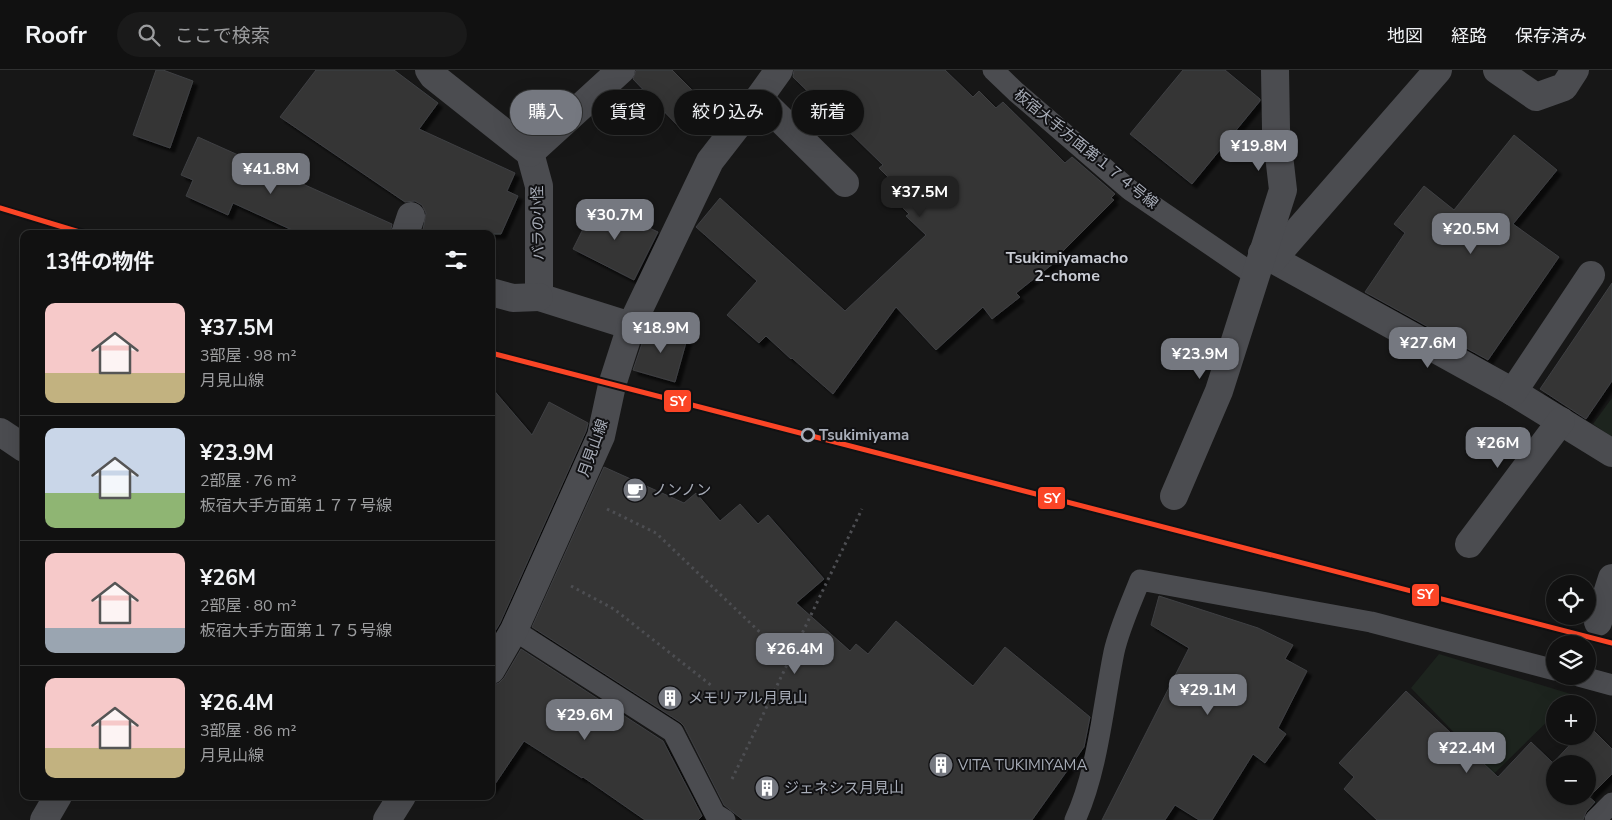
<!DOCTYPE html>
<html lang="ja">
<head>
<meta charset="utf-8">
<style>
	:root { --surface:#111; --page:#1a1a1a; --text:#f1f3f6; --muted:#9c9d9f; --line:#303131; --accent:#757880 }
	body { margin:0; font-family:"Nunito Sans","Noto Sans JP",sans-serif; background:var(--page); color:var(--text); height:100vh; display:flex; flex-direction:column; font-size:19px; white-space:nowrap }
	* { box-sizing:border-box; margin:0 }
	p { font-size:16px; color:var(--muted) }
	.icon { flex:none; width:28px; height:28px; fill:none; stroke:currentColor; stroke-width:2; stroke-linecap:round; stroke-linejoin:round }
	.map { position:relative; flex:1; overflow:hidden }
	.panel { position:absolute; left:20px; top:160px; width:475px; height:570px; display:flex; flex-direction:column; background:var(--surface); border-radius:10px; box-shadow:0 5px 20px #0002,0 0 0 1px var(--line) }
	.panel>* { flex:none }
	.top-card { position:absolute; left:510px; top:20px; width:475px; height:45px; display:flex; gap:10px }
	.fabs { position:absolute; left:1546px; top:505px; display:grid; gap:10px }
	.fabs a { display:grid; place-items:center; width:50px; height:50px; border-radius:50%; background:var(--surface); box-shadow:0 5px 20px #0002,0 0 0 1px var(--line); font-size:25px }
	.price { position:absolute; translate:-50% -42px; padding:0 11px; border-radius:10px; background:var(--accent); color:#fff; font-size:16px; line-height:32px; filter:drop-shadow(0 1px 2px #0008) }
	.price::after { content:''; position:absolute; left:50%; top:30px; width:15px; height:11px; margin-left:-8px; background:inherit; clip-path:polygon(0 0,100% 0,50% 100%) }
	.price.on { background:#222; color:#fff }
	ul { padding:0; list-style:none }
	li { display:flex; align-items:center; gap:15px; height:125px; padding:0 25px }
	li+li { border-top:1px solid var(--line) }
	li span { display:grid; place-items:center; flex:none; width:140px; height:100px; border-radius:10px; color:#555 }
	li>.icon { margin-inline-start:auto }
	span .icon { width:60px; height:60px; fill:#fffc; stroke-width:1 }
	li b { font-size:21px }
	h2 { display:flex; justify-content:space-between; align-items:center; height:60px; padding:0 25px; font-size:21px }
	.chip { padding:0 18px; border-radius:22px; background:var(--surface); box-shadow:0 5px 20px #0002,0 0 0 1px var(--line); font-size:18px; line-height:45px }
	.chip.on { background:var(--accent); color:#fff }
	header { display:flex; align-items:center; gap:30px; box-sizing:border-box; height:70px; padding:0 25px; background:var(--surface); border-bottom:1px solid var(--line) }
	header strong { font-size:24px }
	nav { display:flex; gap:28px; margin-inline-start:auto; font-size:18px }
	.search { width:350px; height:45px; background:var(--page); display:flex; align-items:center; gap:12px; box-sizing:border-box; padding:0 18px; border-radius:28px; color:var(--muted); font-size:19px }
	.map>svg:first-child { display:block }
	.green { fill:#1d241e }
	.building { fill:#353536; stroke:#3f4043; fill-rule:evenodd; filter:url(#shadow) }
	.lines { fill:none; stroke-linecap:round; stroke-linejoin:round }
	.path { stroke:#4d4e52; stroke-width:3; stroke-dasharray:2.5 4; stroke-linecap:butt }
	.service { stroke:#4b4c50; stroke-width:21 }
	.minor { stroke:#4b4c50; stroke-width:28 }
	.rail-1-casing { stroke:#111113; stroke-width:9 }
	.rail-1 { stroke:#fb4526; stroke-width:5 }
	.stop-dot { fill:#111113; stroke:#a8adb8; stroke-width:2.5 }
	.labels { text-anchor:middle; dominant-baseline:central; stroke-width:4; stroke-linejoin:round; paint-order:stroke }
	.street-label { font-size:15px; fill:#a8adb8; stroke:#111113 }
	.stop-label { font-size:15px; font-weight:bold; fill:#a8adb8; stroke:#111113; text-anchor:start }
	.poi-label { font-size:15px; fill:#a8adb8; stroke:#111113; text-anchor:start }
	.neighbourhood-label { font-size:16px; font-weight:bold; fill:#c9ccd4; stroke:#111113 }
	.line-badge { stroke:#111113; stroke-width:2 }
	.badge-label { font-size:14px; text-anchor:middle; font-weight:bold; fill:#fff }
</style>
</head>
<body>
<header>
<strong>Roofr</strong>
<div class="search"><svg class="icon" aria-label="search" viewBox="0 0 24 24"><circle cx="10" cy="10" r="6"/><path d="M15 15l6 6"/></svg>ここで検索</div>
<nav><a>地図</a><a>経路</a><a>保存済み</a></nav>
</header>
<div class="map">
<svg width="1612" height="750" viewBox="0 0 1612 750">
	<defs>
		<filter id="shadow"><feDropShadow dx="4.5" dy="4.5" stdDeviation="1" flood-color="#0009"/></filter>
	</defs>
	<rect width="100%" height="100%" fill="#171717"/>
	<g class="green">
		<polygon points="1612,328 1612,367 1593,354"/>
		<polygon points="1439,584 1574,625 1566,634 1555,634 1555,644 1457,740 1435,719 1470,679 1411,618"/>
	</g>
	<g class="building">
		<polygon points="156,0 163,0 193,11 170,78 133,65"/>
		<polygon points="316,0 394,0 438,33 419,59 515,103 507,121 518,126 501,164 431,164 423,160 426,143 422,135 415,131 405,132 280,47"/>
		<polygon points="636,0 672,0 705,33 679,57 633,9"/>
		<polygon points="794,0 945,0 973,27 979,21 996,38 1003,32 1065,93 1072,87 1107,117 1115,124 1111,128 1114,130 1057,187 1059,189 1016,223 1020,227 992,249 983,237 936,280 896,237 833,324 792,288 791,289 766,266 759,273 727,245 757,211 696,157 720,128 845,241 926,165 906,146 909,144 891,126 899,118 879,98 883,95 793,7"/>
		<polygon points="1183,0 1225,0 1260,29 1260,31 1192,114 1130,64"/>
		<polygon points="1514,65 1557,100 1513,154 1559,187 1488,290 1365,222 1405,163 1394,154 1424,116 1454,140"/>
		<polygon points="198,67 392,154 390,164 301,164 233,133 228,145 186,126 193,110 181,105"/>
		<polygon points="596,133 658,162 634,210 573,179"/>
		<polygon points="1612,213 1612,311 1586,349 1540,319"/>
		<polygon points="648,256 687,269 675,312 633,300"/>
		<polygon points="491,317 532,365 549,332 588,353 586,361 500,553 491,568"/>
		<polygon points="604,397 684,433 696,423 720,451 740,434 758,454 768,445 824,509 796,533 850,581 856,574 868,584 896,551 973,616 1005,577 1090,647 1084,677 1032,750 743,750 724,735 684,656 680,652 532,557"/>
		<polygon points="1159,526 1258,558 1293,575 1285,589 1307,601 1278,658 1286,664 1265,693 1253,684 1212,750 1199,750 1175,735 1165,750 1102,750 1189,578 1151,555"/>
		<polygon points="521,579 663,671 702,746 698,750 645,750 583,707 582,708 524,671 491,720 491,616 499,613 504,608"/>
		<path d="M1406,621l92,86 33,-35 22,21 25,-27h10l1,-10 23,23v25l-23,23 6,5 -9,10 -3,8h-206l-33,-31 10,-12 -15,-14zM1555,694h33v32h-33z"/>
	</g>
	<g class="lines">
		<g class="path">
			<polyline points="607,439 656,463 789,590"/>
			<polyline points="571,516 614,539 712,616"/>
			<polyline points="732,709 862,439"/>
		</g>
		<g class="service">
			<polyline points="993,0 1016,22 1130,120 1256,206"/>
			<polyline points="514,560 673,662 715,744 725,750"/>
			<polyline points="1579,606 1612,615"/>
			<path d="M1075,750c23,-50 28,-114 39,-168 5,-23 17,-49 26,-72l231,42 184,48"/>
			<polyline points="1595,750 1612,733"/>
		</g>
		<g class="minor">
			<polyline points="429,0 433,6 530,83 539,116 539,227 631,256"/>
			<polyline points="1497,0 1536,27 1564,17 1575,0"/>
			<polyline points="759,28 845,113"/>
			<polyline points="530,83 621,0"/>
			<polyline points="405,164 411,146"/>
			<polyline points="1262,183 1513,322 1612,383"/>
			<polyline points="1273,189 1438,0"/>
			<polyline points="491,222 513,228 539,227"/>
			<polyline points="1513,322 1591,205"/>
			<polyline points="0,362 24,378"/>
			<polyline points="1174,426 1219,321 1283,120 1276,59 1275,0"/>
			<polyline points="1469,474 1561,351"/>
			<polyline points="1598,552 1612,508"/>
			<polyline points="491,600 514,560 601,366 612,315 631,256 710,91 759,28 779,0"/>
			<polyline points="44,750 58,726"/>
			<polyline points="387,750 402,726"/>
		</g>
		<defs>
			<g id="rail-1">
				<polyline points="0,138 86,164"/>
				<polyline points="491,283 1612,573"/>
			</g>
		</defs>
		<use href="#rail-1" class="rail-1-casing"/>
		<use href="#rail-1" class="rail-1"/>
	</g>
	<defs>
		<symbol id="cafe-disc" viewBox="-11 -11 22 22"><circle r="9.5" fill="#757880" stroke="#111113"/><path d="M-5.5-4.5H6V0H3Q3 3.5 0 3.5H-2.5Q-5.5 3.5-5.5 0ZM3-3.2v2h1.7v-2ZM-6 4.5H4V6H-6Z" fill="#fff"/></symbol>
		<symbol id="building-disc" viewBox="-11 -11 22 22"><circle r="9.5" fill="#757880" stroke="#111113"/><path d="M-4-6H4V6H1V3H-1V6H-4ZM-2.5-4.3h1.7v1.8h-1.7ZM.8-4.3h1.7v1.8H.8ZM-2.5-1h1.7V.8h-1.7ZM.8-1h1.7V.8H.8Z" fill="#fff"/></symbol>
	</defs>
	<g fill-rule="evenodd">
		<use href="#cafe-disc" x="621" y="406" width="28" height="28"/>
		<use href="#building-disc" x="656" y="614" width="28" height="28"/>
		<use href="#building-disc" x="927" y="681" width="28" height="28"/>
		<use href="#building-disc" x="753" y="704" width="28" height="28"/>
	</g>
	<circle class="stop-dot" cx="808" cy="365" r="6"/>
	<g class="labels">
		<g class="street-label">
			<text transform="translate(1086 79) rotate(39)">板宿大手方面第１７４号線</text>
			<text transform="translate(538 153) rotate(-91)">バラの小怪</text>
			<text transform="translate(593 378) rotate(-70)">月見山線</text>
		</g>
		<g class="stop-label">
			<text x="819" y="365">Tsukimiyama</text>
		</g>
		<g class="poi-label">
			<text x="652" y="420">ノンノン</text>
			<text x="688" y="628">メモリアル月見山</text>
			<text x="958" y="695">VITA TUKIMIYAMA</text>
			<text x="784" y="718">ジェネシス月見山</text>
		</g>
		<g class="neighbourhood-label">
			<text x="1067" y="188">Tsukimiyamacho<tspan x="1067" dy="18">2-chome</tspan></text>
		</g>
	</g>
	<g class="line-badge">
		<rect x="663" y="319" width="29" height="24" rx="5" fill="#fb4526"/>
		<rect x="1037" y="416" width="29" height="24" rx="5" fill="#fb4526"/>
		<rect x="1411" y="513" width="29" height="24" rx="5" fill="#fb4526"/>
	</g>
	<g class="badge-label">
		<text x="678" y="336">SY</text>
		<text x="1052" y="433">SY</text>
		<text x="1425" y="529">SY</text>
	</g>
</svg>
<div class="fabs">
<a><svg class="icon" aria-label="locate" viewBox="0 0 24 24"><circle cx="12" cy="12" r="6"/><path d="M12 2v4M12 18v4M2 12h4M18 12h4"/></svg></a>
<a><svg class="icon" aria-label="layers" viewBox="0 0 24 24"><path d="M12 4l9 5-9 5-9-5zM3 14l9 5 9-5"/></svg></a>
<a>+</a>
<a>−</a>
</div>
<b class="price" style="left:1259px;top:102px">¥19.8M</b>
<b class="price" style="left:271px;top:125px">¥41.8M</b>
<b class="price on" style="left:920px;top:148px">¥37.5M</b>
<b class="price" style="left:615px;top:171px">¥30.7M</b>
<b class="price" style="left:1471px;top:185px">¥20.5M</b>
<b class="price" style="left:661px;top:284px">¥18.9M</b>
<b class="price" style="left:1428px;top:299px">¥27.6M</b>
<b class="price" style="left:1200px;top:310px">¥23.9M</b>
<b class="price" style="left:1498px;top:399px">¥26M</b>
<b class="price" style="left:795px;top:605px">¥26.4M</b>
<b class="price" style="left:1208px;top:646px">¥29.1M</b>
<b class="price" style="left:585px;top:671px">¥29.6M</b>
<b class="price" style="left:1467px;top:704px">¥22.4M</b>
<div class="top-card">
<a class="chip on">購入</a>
<a class="chip">賃貸</a>
<a class="chip">絞り込み</a>
<a class="chip">新着</a>
</div>
<section class="panel">
<h2>13件の物件<svg class="icon" aria-label="filters" viewBox="0 0 24 24"><path d="M4 7h16M4 17h16"/><circle cx="9" cy="7" r="2"/><circle cx="15" cy="17" r="2"/></svg></h2>
<ul>
<li><span style="background:linear-gradient(#f6c9c9 70%,#c2b280 0)"><svg class="icon" aria-label="home" viewBox="0 0 24 24"><path d="M3 11l9-7 9 7M6 9v11h12V9"/></svg></span><div><b>¥37.5M</b><p>3部屋 · 98 m²</p><p>月見山線</p></div></li>
<li><span style="background:linear-gradient(#c9d6e8 65%,#8fb573 0)"><svg class="icon" aria-label="home" viewBox="0 0 24 24"><path d="M3 11l9-7 9 7M6 9v11h12V9"/></svg></span><div><b>¥23.9M</b><p>2部屋 · 76 m²</p><p>板宿大手方面第１７７号線</p></div></li>
<li><span style="background:linear-gradient(#f6c9c9 75%,#9aa5b1 0)"><svg class="icon" aria-label="home" viewBox="0 0 24 24"><path d="M3 11l9-7 9 7M6 9v11h12V9"/></svg></span><div><b>¥26M</b><p>2部屋 · 80 m²</p><p>板宿大手方面第１７５号線</p></div></li>
<li><span style="background:linear-gradient(#f6c9c9 70%,#c2b280 0)"><svg class="icon" aria-label="home" viewBox="0 0 24 24"><path d="M3 11l9-7 9 7M6 9v11h12V9"/></svg></span><div><b>¥26.4M</b><p>3部屋 · 86 m²</p><p>月見山線</p></div></li>
</ul>
</section>
</div>
</body>
</html>
